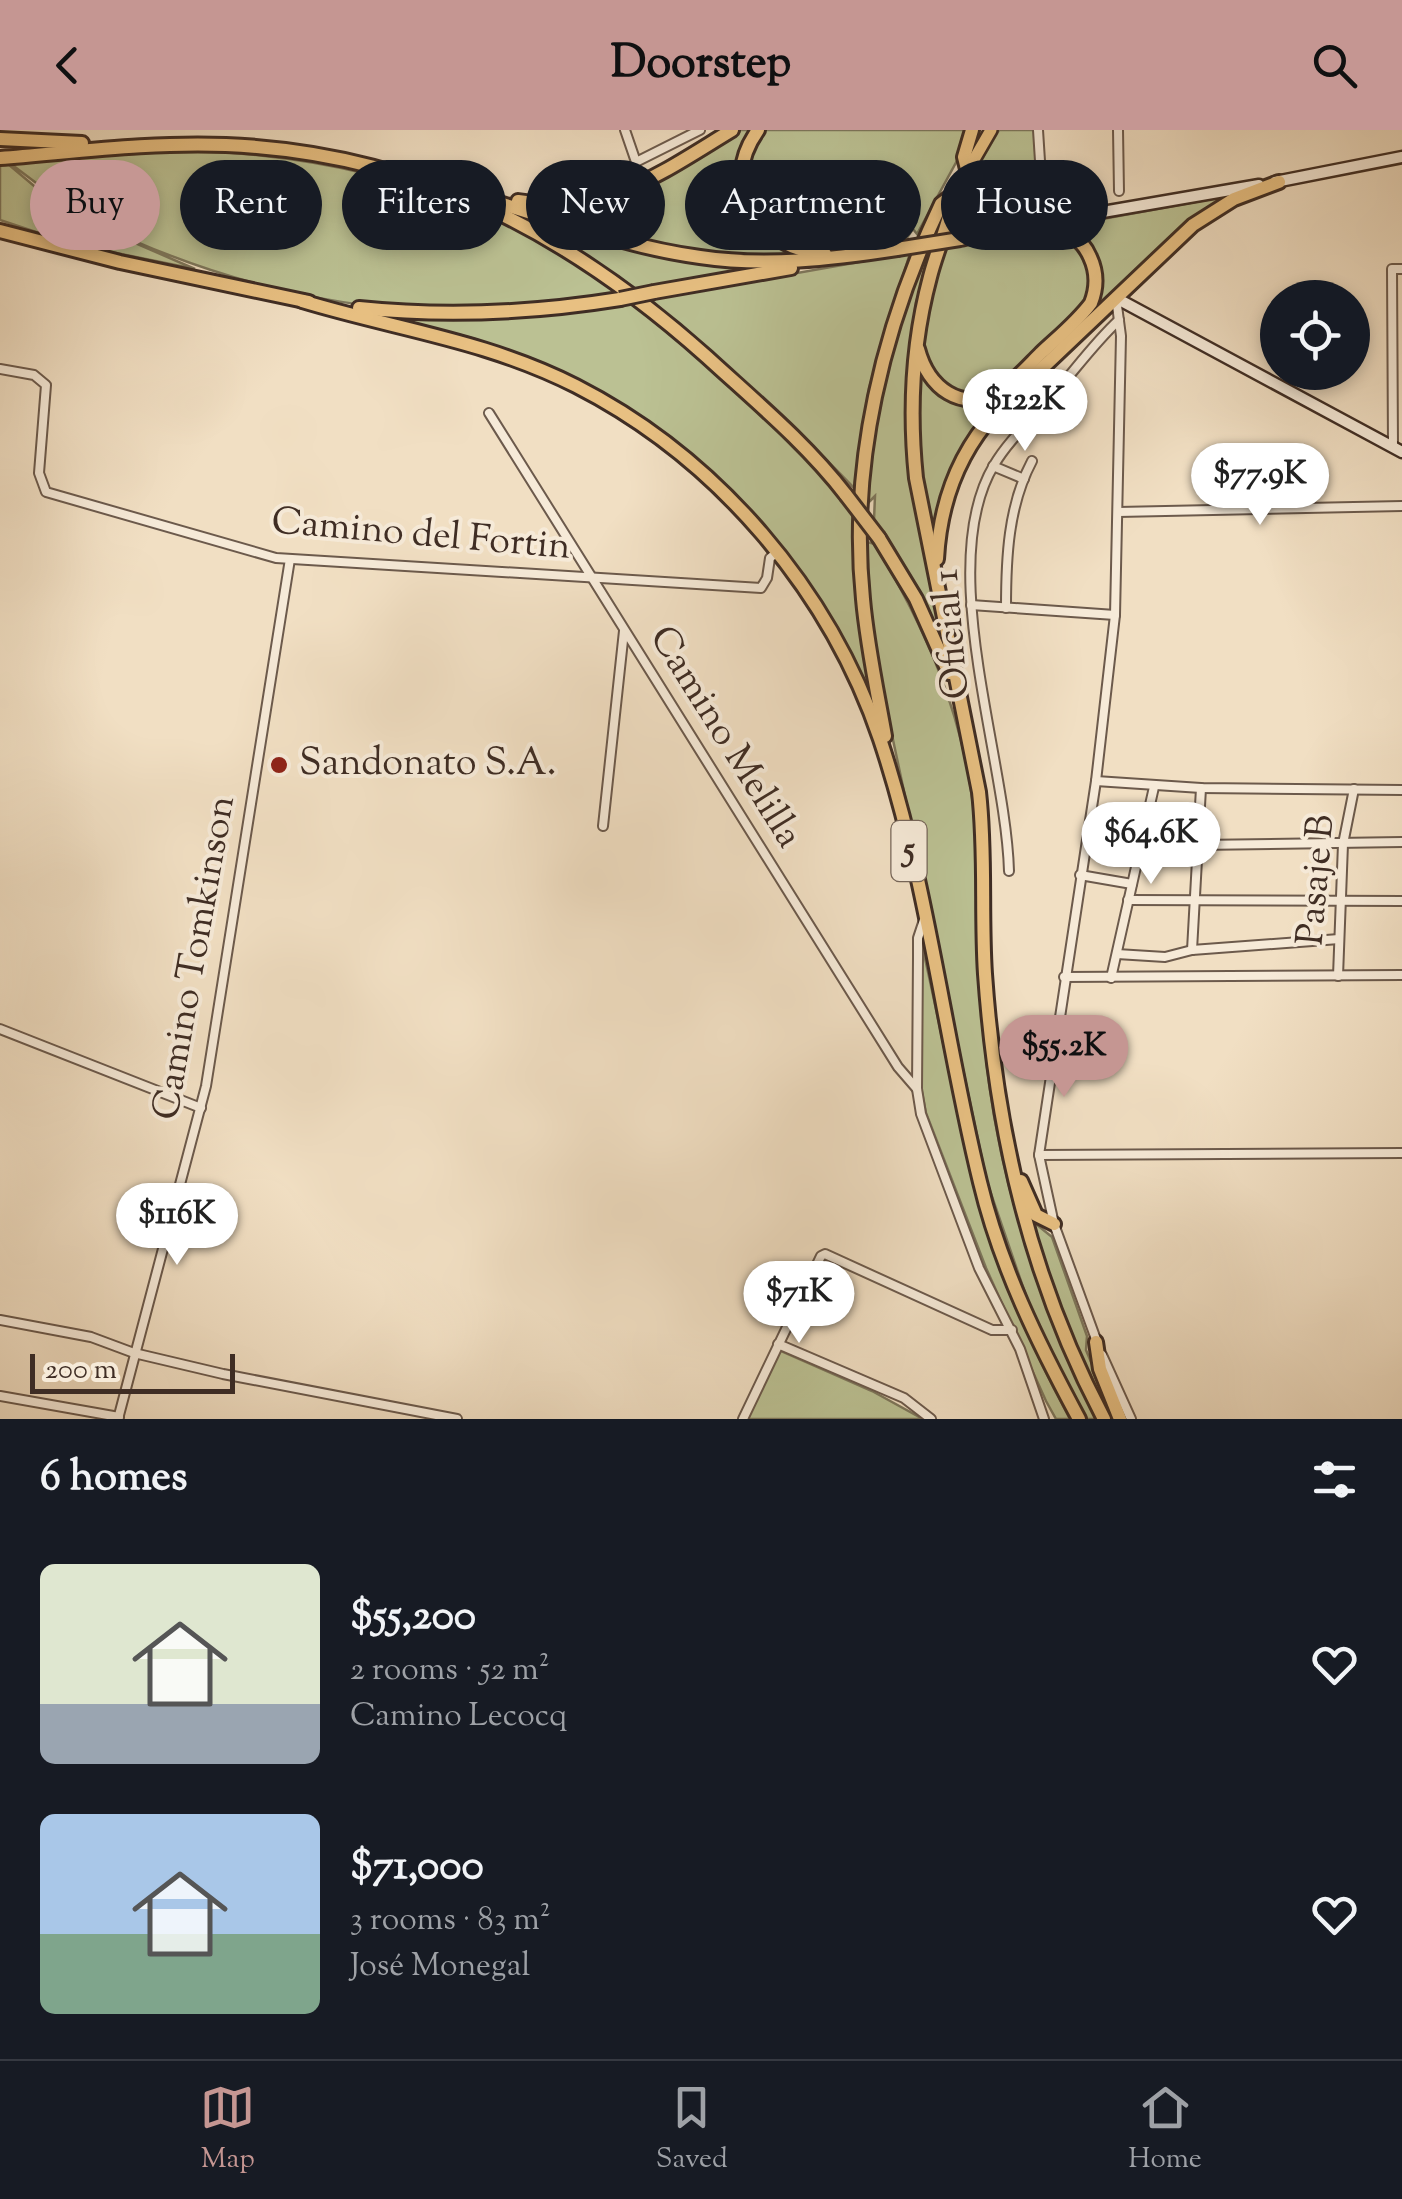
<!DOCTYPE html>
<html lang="en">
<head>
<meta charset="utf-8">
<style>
	:root { --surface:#171b24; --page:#20242c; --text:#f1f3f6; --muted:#9ea1a6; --line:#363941; --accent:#c59692 }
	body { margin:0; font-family:"Sorts Mill Goudy",serif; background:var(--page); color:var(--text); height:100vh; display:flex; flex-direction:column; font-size:38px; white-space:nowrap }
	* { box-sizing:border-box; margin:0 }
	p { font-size:32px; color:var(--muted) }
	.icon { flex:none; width:55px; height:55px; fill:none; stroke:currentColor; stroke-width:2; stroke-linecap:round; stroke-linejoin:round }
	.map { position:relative; height:1289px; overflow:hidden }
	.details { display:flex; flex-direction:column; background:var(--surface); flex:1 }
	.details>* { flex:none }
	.hud { position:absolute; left:30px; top:30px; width:1342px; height:90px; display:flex; gap:20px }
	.controls { position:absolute; left:1260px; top:150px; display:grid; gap:20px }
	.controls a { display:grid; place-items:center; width:110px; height:110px; border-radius:50%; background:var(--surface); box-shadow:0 5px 15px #0003; font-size:50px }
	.scale { position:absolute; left:30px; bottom:25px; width:205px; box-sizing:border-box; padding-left:10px; border:5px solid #3f2d24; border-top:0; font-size:28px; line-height:35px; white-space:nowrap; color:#3f2d24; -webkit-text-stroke:8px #f6ead8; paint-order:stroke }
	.price { position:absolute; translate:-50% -85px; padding:0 22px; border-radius:35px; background:#fff; color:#222; font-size:32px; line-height:65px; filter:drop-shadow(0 2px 5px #0008) }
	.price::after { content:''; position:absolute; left:50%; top:60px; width:30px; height:22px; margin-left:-15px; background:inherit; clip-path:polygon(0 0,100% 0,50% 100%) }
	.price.current { background:var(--accent); color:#111 }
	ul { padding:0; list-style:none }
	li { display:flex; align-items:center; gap:30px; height:250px; padding:0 40px }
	li span { display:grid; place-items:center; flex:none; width:280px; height:200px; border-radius:15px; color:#555 }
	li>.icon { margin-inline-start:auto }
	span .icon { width:120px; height:120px; fill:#fffc; stroke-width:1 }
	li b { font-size:42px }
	h2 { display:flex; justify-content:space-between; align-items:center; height:120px; padding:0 40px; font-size:42px }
	.tag { padding:0 35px; border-radius:45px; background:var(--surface); box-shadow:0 5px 15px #0003; font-size:35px; line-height:90px }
	.tag.current { background:var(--accent); color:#111 }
	header { display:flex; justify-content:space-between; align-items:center; height:130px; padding:0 40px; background:var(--accent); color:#111; font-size:45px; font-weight:700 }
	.tabs { display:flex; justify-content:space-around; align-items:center; height:140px; border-top:2px solid var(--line); background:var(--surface); font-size:28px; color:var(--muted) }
	.tabs a { display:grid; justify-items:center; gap:5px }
	.tabs .current { color:var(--accent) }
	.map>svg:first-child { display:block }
	.grass { fill:#bbc193; stroke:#7d775c; stroke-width:2.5 }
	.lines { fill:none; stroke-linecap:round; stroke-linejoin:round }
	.street-casing { stroke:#6c5a4c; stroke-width:12 }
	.secondary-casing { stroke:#3f2d24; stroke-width:15 }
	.primary-casing { stroke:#3f2d24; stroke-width:16 }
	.highway-casing { stroke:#3f2d24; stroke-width:18 }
	.street { stroke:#f6ead8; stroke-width:8 }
	.secondary { stroke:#f6ead8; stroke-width:10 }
	.primary { stroke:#e8c082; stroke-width:11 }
	.highway { stroke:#e8c082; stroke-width:12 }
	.highway-bridge-casing { stroke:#3f2d24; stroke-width:18; stroke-linecap:butt }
	.highway-bridge { stroke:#e8c082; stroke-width:12 }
	.poi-dot { fill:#8f2418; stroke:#f6ead8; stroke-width:4 }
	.labels { text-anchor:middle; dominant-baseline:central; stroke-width:8; stroke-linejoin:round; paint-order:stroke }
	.shield { fill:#f6ead8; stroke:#76665a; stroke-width:2.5 }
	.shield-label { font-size:35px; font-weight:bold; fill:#3f2d24 }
	.street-label { font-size:38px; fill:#3f2d24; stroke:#f6ead8 }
	.poi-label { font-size:38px; fill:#3f2d24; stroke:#f6ead8; text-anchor:start }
</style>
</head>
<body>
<header><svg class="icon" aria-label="back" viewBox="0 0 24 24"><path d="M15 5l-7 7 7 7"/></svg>Doorstep<svg class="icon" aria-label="search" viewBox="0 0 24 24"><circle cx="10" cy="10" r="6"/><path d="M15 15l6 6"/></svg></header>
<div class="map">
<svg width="1402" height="1289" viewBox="0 0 1402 1289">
	<rect width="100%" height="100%" fill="#f1dfc3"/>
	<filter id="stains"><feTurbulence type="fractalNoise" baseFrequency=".002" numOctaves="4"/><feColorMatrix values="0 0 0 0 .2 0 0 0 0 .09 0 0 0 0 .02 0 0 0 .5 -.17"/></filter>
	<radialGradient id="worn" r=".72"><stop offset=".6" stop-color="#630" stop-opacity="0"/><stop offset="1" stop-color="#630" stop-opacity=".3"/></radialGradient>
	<g class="grass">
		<path d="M737,0h17l-7,10 -2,71 57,41c-18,7 -35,5 -54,4 -75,-3 -143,-25 -214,-47l60,-6z"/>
		<path d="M764,0h205l-4,16 -48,88 -4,-5 -7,10c-56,9 -145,27 -158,-51 -3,-20 2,-42 16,-58z"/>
		<polygon points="999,0 1036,0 1045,82 949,100 967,55"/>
		<path d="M190,20c126,6 235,29 348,89 27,14 52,33 78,49l-1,8c-46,5 -92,12 -137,14 -134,6 -272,-32 -391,-91l11,8 97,42 -123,-25 -72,-24v-56h8l32,27 44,28 -73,-55 79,-12z"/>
		<path d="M1234,65l-246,218 -56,128 -14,-77v-98c15,28 32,34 62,37l107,-88 13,-41 -36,-48z"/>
		<path d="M945,79l-29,93 -10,92 7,103 30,147 -32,-65 -37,-59 1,-24 -6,6 -1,-4c1,-101 37,-198 77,-289z"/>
		<polygon points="508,81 619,113 801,132 638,160 568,113"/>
		<path d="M1048,100l26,11 18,33 -7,30 -86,83c-25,15 -42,6 -66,-7l-11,-37 19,-96z"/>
		<polygon points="910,123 869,258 855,359 795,298 650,169"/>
		<polygon points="634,171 787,307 833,357 855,386 856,467 873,579 799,442 769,403 719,350 596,261 553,238 475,209 388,186 507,188"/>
		<path d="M867,412l8,2c49,81 86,165 98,260 11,93 3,186 16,279 16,120 55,230 110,336h-15l-51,-103 -46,-134 -105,-494 -12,-83z"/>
		<path d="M922,815c24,105 41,212 76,313 19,56 44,109 72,161h-14l-10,-18 -60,-133 -60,-155 -5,-26z"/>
		<path d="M1031,1090l21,17 35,99 -1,14 29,69h-4c-33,-64 -59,-129 -80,-199z"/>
		<polygon points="779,1220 872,1261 923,1289 746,1289"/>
	</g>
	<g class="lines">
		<defs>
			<g id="street">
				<polyline points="625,0 636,32 700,0"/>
				<polyline points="1038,0 1042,62"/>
				<polyline points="1118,0 1119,61"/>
				<polyline points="0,239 34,245 46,255 39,343 46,362 276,428 761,458 767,448 770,428 777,422"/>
				<polyline points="489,283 898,937 917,959"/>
				<polyline points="1393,317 1392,139 1402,139"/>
				<polyline points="993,336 1024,349"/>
				<polyline points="1118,382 1402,376"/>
				<polyline points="971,475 1115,485"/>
				<path d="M1006,478c0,-49 2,-102 26,-147"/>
				<polyline points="1096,651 1201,658 1402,660"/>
				<polyline points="603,696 624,501"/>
				<polyline points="1198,715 1402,712"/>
				<path d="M1009,741c-3,-113 -75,-306 -15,-406 16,-27 40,-47 59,-70 22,-25 42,-53 66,-75"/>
				<polyline points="1080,745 1132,754"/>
				<polyline points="1128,770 1402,771"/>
				<polyline points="924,790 918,808 918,828 917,959 921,984 979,1138 1020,1219 1044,1289"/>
				<polyline points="1192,820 1201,658"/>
				<polyline points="1117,824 1165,827 1192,820 1339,809"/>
				<polyline points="1338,846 1343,714 1354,659"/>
				<polyline points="1064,847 1402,845"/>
				<polyline points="1111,848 1154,657"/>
				<polyline points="0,899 201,978"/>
				<polyline points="1039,1025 1402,1023"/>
				<polyline points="0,1190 91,1207 134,1223 223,1244 457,1289"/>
				<polyline points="1097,1212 1054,1094 1039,1025 1096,651 1115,485 1121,206 1116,168"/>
				<polyline points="778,1214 904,1268 931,1289"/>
				<polyline points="1102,1225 1131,1289"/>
				<polyline points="0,1266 119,1287"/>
				<polyline points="118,1289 206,956 290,429"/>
				<polyline points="743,1289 821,1126 825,1124 992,1200 1012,1200"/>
			</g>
			<g id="secondary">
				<polyline points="1275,52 1402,27"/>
				<polyline points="1039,93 1259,55"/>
				<polyline points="1116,168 1402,322"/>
			</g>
			<polyline id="primary" points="954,64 991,0"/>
			<g id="highway">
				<path d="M758,0c-42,59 1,119 67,124"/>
				<polyline points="0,9 82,13"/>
				<path d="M0,28c76,-6 150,-16 226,-13 192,8 341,87 481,212 48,44 99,86 139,138"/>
				<polyline points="967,39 964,27 972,0"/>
				<path d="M954,64c-4,29 -17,55 -24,83 -18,67 -21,133 -14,201l63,314c7,61 2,121 6,182 11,157 45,305 119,445"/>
				<path d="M479,67c73,21 145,50 221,60 66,10 131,2 197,-8"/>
				<path d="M518,71c87,15 143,-28 214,-71"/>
				<polyline points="0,101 120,132 309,172"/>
				<polyline points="654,162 791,138"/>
				<path d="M302,171c96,29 183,39 274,85 141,72 253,203 304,353 48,144 64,297 100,443 20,84 58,161 99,237"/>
				<path d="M359,178c87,9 174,5 261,-9"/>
				<path d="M918,219c10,38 43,65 82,42 15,-10 28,-25 41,-38 17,-16 36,-31 50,-50 6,-15 6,-31 -1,-46 -22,-50 -90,-26 -130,-18"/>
				<polyline points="879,408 916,469 949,543"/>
				<path d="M937,429c3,-55 21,-105 58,-146l198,-188 41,-26 45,-17"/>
				<path d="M885,606c-8,-45 -18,-91 -22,-137 -14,-135 20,-273 78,-395l13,-10"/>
				<polyline points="1021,1051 1036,1085 1054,1094"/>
				<polyline points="1096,1212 1100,1239 1120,1289"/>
			</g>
		</defs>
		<use href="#street" class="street-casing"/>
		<use href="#secondary" class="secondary-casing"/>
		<use href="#primary" class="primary-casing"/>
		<use href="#highway" class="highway-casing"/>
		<use href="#street" class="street"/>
		<use href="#secondary" class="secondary"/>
		<use href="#primary" class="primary"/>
		<use href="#highway" class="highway"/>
		<defs>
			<g id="highway-bridge">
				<polyline points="897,119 960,109"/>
				<polyline points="620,169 654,162"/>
				<polyline points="846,365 879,408"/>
			</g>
		</defs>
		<use href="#highway-bridge" class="highway-bridge-casing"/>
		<use href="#highway-bridge" class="highway-bridge"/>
	</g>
	<circle class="poi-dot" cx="279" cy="635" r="10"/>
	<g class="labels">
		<rect class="shield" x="891.5" y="691" width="35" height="60" rx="8"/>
		<g class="shield-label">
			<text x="909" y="721">5</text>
		</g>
		<g class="street-label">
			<text transform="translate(421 406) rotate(5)">Camino del Fortin</text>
			<text transform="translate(953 504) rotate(-95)">Oficial 1</text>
			<text transform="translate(724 608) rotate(58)">Camino Melilla</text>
			<text transform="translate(1318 750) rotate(-85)">Pasaje B</text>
			<text transform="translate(196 828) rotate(-80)">Camino Tomkinson</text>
		</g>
		<g class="poi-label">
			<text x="299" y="635">Sandonato S.A.</text>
		</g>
	</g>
	<rect width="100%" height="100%" filter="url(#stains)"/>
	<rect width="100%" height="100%" fill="url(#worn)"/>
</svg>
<div class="controls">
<a><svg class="icon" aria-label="locate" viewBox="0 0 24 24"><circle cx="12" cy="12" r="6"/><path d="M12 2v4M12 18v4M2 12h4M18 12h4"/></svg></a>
</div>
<div class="scale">200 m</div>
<b class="price" style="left:1025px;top:324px">$122K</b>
<b class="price" style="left:1260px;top:398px">$77.9K</b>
<b class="price" style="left:1151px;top:757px">$64.6K</b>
<b class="price current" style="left:1064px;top:970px">$55.2K</b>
<b class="price" style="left:177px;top:1138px">$116K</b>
<b class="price" style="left:799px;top:1216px">$71K</b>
<div class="hud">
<a class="tag current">Buy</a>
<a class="tag">Rent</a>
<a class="tag">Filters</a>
<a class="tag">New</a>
<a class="tag">Apartment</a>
<a class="tag">House</a>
</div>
</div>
<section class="details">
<h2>6 homes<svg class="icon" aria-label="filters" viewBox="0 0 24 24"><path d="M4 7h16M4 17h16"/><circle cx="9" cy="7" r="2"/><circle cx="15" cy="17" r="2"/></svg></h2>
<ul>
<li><span style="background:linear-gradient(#dfe7d0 70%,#9aa5b1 0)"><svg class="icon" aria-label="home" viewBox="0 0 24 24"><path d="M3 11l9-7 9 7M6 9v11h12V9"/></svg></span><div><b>$55,200</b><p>2 rooms · 52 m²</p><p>Camino Lecocq</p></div><svg class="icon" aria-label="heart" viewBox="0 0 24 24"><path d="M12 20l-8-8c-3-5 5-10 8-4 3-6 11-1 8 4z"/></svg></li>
<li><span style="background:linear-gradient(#a9c7e8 60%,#7fa58c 0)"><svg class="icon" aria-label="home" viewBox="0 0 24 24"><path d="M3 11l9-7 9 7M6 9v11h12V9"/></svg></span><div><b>$71,000</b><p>3 rooms · 83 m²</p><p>José Monegal</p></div><svg class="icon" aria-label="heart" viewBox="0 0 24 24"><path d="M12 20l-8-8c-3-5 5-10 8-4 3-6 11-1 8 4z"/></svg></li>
</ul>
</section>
<nav class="tabs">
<a class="current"><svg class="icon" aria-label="map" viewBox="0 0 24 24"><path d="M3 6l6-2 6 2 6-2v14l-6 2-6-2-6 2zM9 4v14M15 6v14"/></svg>Map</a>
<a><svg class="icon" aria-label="saved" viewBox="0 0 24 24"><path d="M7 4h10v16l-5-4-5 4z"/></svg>Saved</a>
<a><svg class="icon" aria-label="home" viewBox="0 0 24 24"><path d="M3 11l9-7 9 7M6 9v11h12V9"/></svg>Home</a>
</nav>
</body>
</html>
